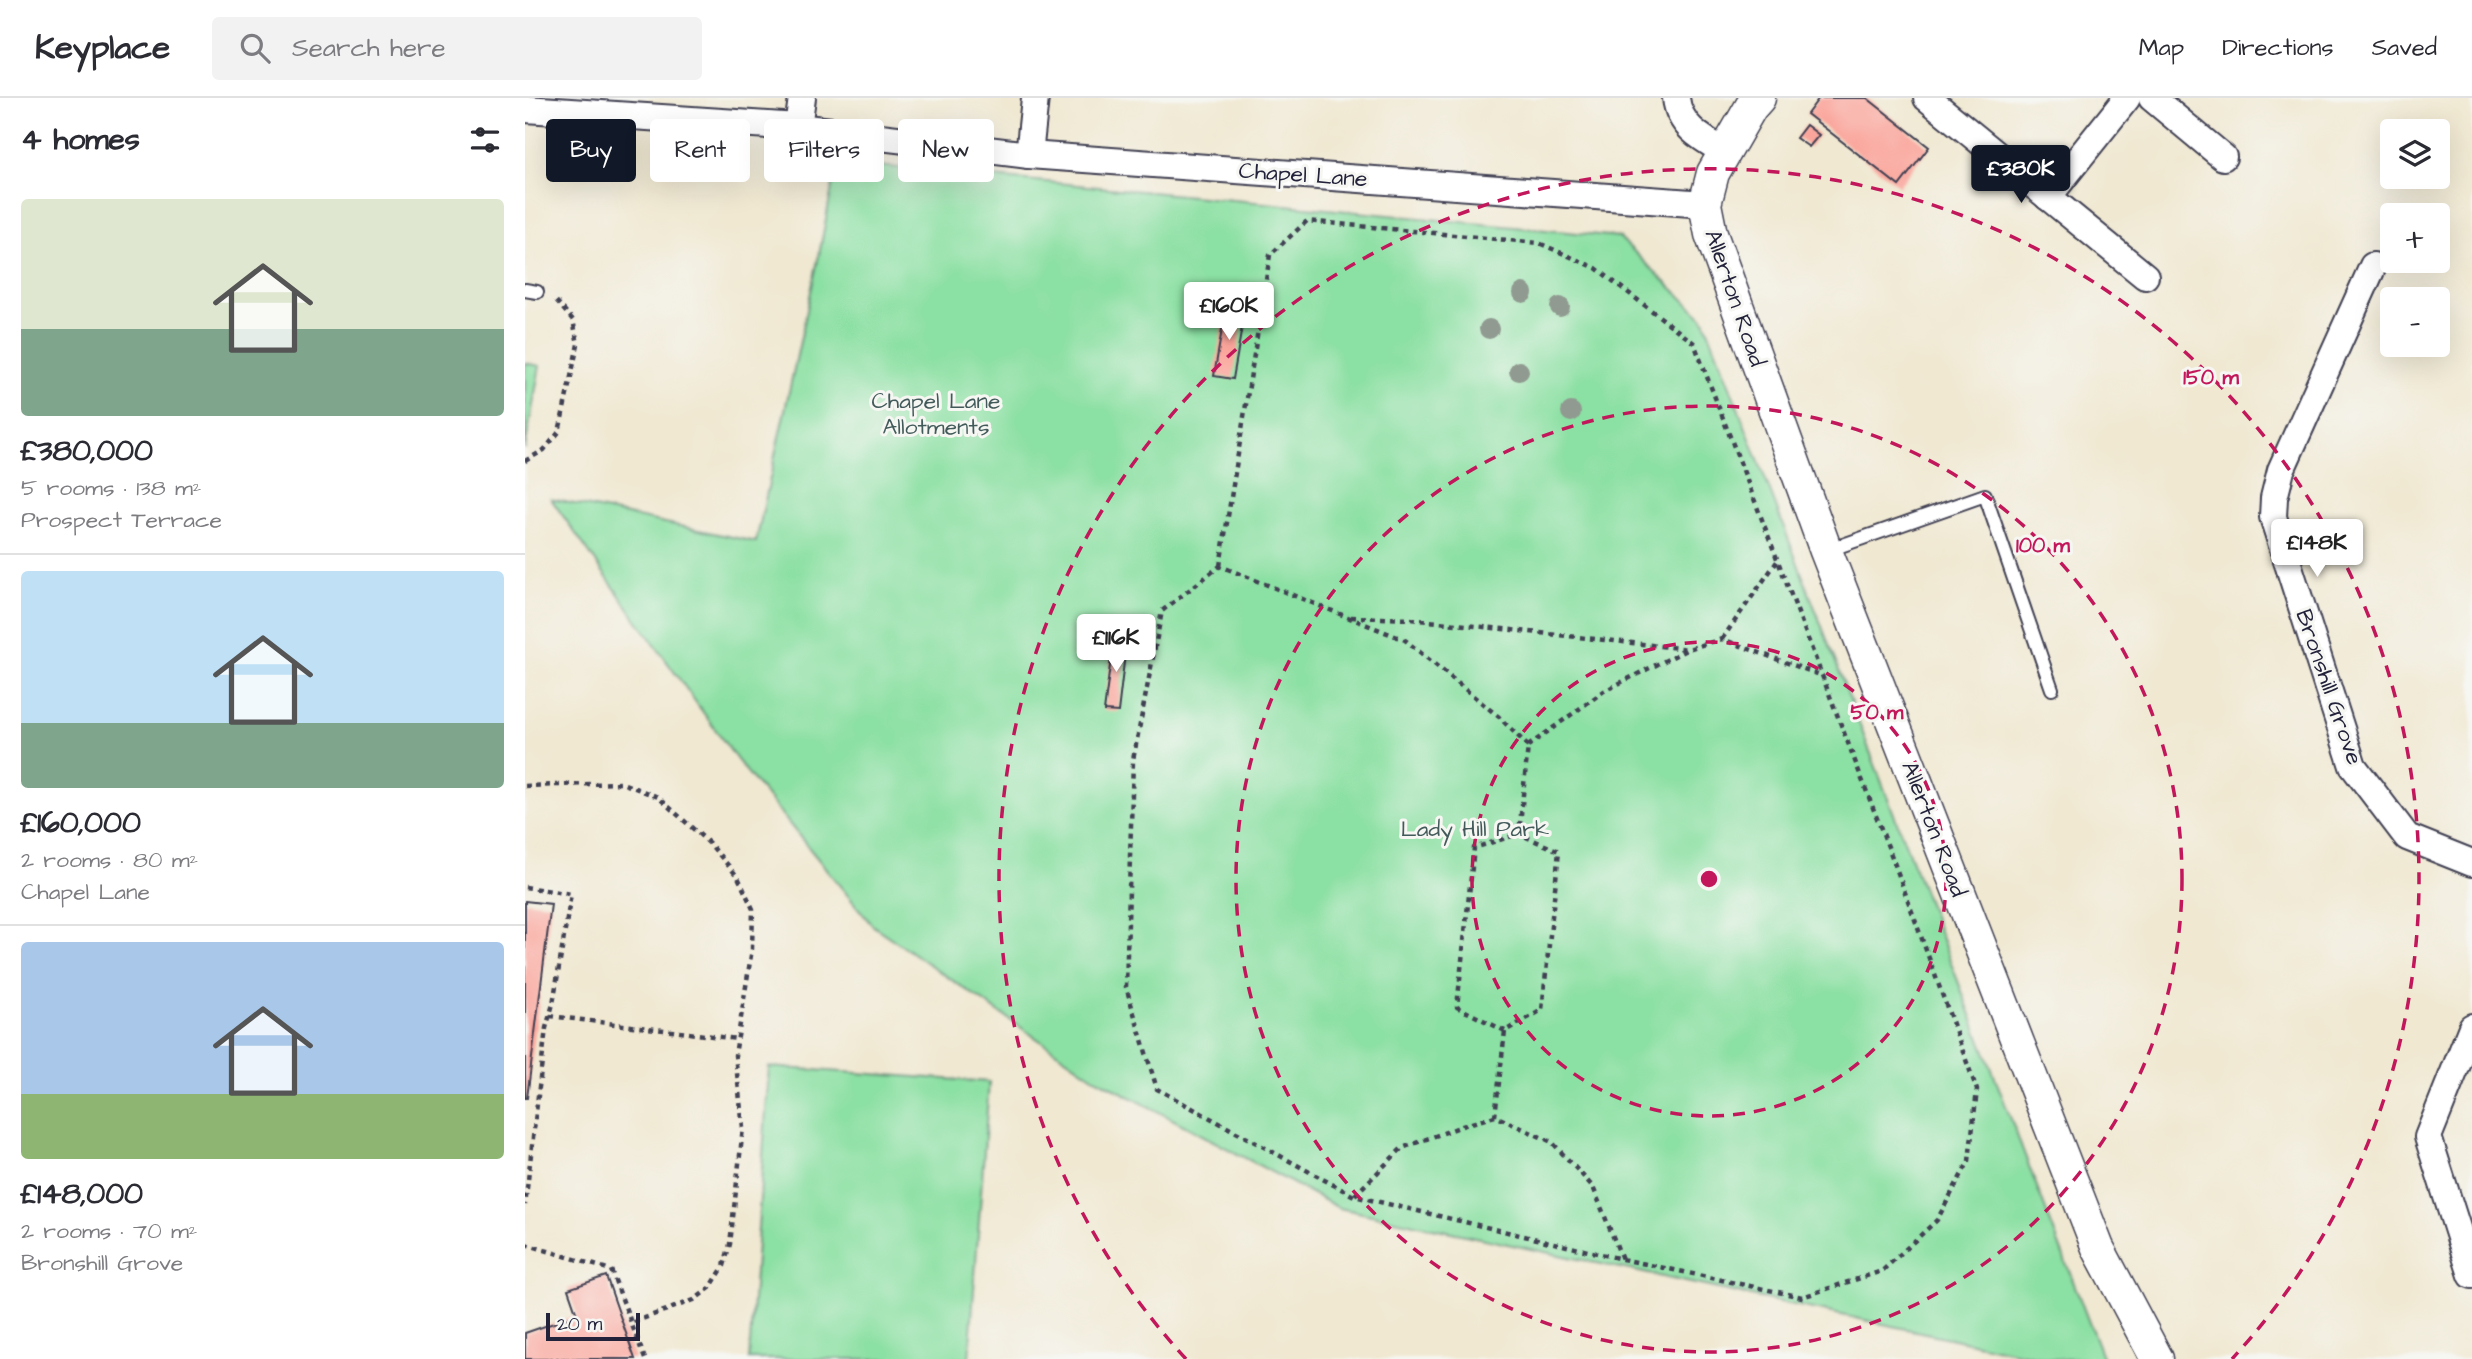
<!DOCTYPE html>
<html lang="en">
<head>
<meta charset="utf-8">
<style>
	:root { --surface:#fff; --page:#f2f2f3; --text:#2b2b33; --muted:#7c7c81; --line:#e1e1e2; --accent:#111827 }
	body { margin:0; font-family:"Architects Daughter",sans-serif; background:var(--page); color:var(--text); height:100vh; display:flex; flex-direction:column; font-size:26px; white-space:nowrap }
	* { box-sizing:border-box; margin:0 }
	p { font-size:23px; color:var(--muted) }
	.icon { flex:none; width:38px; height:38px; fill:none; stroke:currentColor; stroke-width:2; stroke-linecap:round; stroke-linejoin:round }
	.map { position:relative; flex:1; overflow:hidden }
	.panel { display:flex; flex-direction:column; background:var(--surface); width:525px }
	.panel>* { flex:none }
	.hud { position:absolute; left:21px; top:21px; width:665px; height:63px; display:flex; gap:14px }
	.fabs { position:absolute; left:1855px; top:21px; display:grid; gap:14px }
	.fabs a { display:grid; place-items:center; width:70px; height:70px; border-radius:7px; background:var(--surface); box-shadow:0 7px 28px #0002; font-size:35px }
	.scale { position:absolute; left:21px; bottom:18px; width:94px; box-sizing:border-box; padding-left:7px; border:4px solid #22223b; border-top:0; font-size:19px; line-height:24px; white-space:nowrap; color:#22223b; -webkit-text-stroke:5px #f6f6f2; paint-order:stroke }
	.price { position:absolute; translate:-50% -60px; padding:0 16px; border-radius:7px; background:#fff; color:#222; font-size:23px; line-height:46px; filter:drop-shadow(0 2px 4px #0008) }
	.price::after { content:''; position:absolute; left:50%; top:42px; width:21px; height:16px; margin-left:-10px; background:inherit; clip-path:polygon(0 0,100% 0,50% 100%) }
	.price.on { background:var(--accent); color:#fff }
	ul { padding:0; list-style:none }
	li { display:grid; align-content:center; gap:14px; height:371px; padding:0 21px }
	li+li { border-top:2px solid var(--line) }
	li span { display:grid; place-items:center; height:217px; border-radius:7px; color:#555 }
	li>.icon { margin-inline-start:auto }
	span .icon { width:126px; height:126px; fill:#fffc; stroke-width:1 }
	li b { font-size:30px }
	h2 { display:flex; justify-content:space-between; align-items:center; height:84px; padding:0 21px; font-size:30px }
	.pill { padding:0 24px; border-radius:7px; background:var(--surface); box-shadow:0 7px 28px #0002; font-size:24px; line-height:63px }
	.pill.on { background:var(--accent); color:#fff }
	header { display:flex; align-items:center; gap:42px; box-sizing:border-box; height:98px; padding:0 35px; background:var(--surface); border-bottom:2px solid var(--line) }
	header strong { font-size:33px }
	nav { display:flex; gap:38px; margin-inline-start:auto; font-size:24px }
	.search { width:490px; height:63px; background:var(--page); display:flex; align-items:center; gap:18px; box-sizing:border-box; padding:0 24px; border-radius:7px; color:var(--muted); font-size:26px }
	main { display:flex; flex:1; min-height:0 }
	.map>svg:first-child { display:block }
	.green { fill:#8be0a3; stroke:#56816f; stroke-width:2 }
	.building { fill:#faa59b }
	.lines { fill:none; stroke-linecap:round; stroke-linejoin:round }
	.service-casing { stroke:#414052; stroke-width:16 }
	.minor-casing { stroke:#414052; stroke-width:30 }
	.tertiary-casing { stroke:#414052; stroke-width:35 }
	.path { stroke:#414052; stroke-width:4.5; stroke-dasharray:5 5; stroke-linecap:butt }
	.service { stroke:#fff; stroke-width:12 }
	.minor { stroke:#fff; stroke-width:26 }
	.tertiary { stroke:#fff; stroke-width:32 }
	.tree { fill:#909a90 }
	.ring { fill:none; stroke:#c2185b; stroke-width:3.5; stroke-dasharray:12 9 }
	.labels { text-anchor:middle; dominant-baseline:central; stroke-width:6; stroke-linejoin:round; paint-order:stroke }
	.street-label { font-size:23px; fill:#22223b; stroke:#f6f6f2 }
	.park-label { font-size:23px; fill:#425b5a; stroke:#f6f6f2 }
	.centre { fill:#c2185b; stroke:#f6f6f2; stroke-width:3.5 }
	.ring-label { font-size:21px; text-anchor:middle; font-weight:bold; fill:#c2185b; stroke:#f6f6f2; stroke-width:6; stroke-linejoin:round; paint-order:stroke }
</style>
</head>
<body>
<header>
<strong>Keyplace</strong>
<div class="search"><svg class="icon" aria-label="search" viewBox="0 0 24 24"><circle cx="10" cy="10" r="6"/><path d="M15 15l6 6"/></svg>Search here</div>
<nav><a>Map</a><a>Directions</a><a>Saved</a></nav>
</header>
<main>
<section class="panel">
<h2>4 homes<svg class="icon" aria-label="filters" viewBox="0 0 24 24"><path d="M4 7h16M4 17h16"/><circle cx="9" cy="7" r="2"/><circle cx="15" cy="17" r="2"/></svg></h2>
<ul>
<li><span style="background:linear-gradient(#dfe7d0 60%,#7fa58c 0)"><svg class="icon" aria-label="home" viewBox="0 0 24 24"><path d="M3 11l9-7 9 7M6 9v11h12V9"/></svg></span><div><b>£380,000</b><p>5 rooms · 138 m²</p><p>Prospect Terrace</p></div></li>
<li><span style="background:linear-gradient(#bfe0f5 70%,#7fa58c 0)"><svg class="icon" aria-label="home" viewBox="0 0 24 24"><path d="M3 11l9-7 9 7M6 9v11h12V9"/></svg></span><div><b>£160,000</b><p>2 rooms · 80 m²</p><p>Chapel Lane</p></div></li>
<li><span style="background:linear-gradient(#a9c7e8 70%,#8fb573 0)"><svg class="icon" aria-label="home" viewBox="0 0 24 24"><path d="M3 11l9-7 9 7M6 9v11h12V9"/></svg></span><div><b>£148,000</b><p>2 rooms · 70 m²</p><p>Bronshill Grove</p></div></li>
</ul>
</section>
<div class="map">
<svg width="1947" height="1261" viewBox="0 0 1947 1261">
	<rect width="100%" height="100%" fill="#f6f6f2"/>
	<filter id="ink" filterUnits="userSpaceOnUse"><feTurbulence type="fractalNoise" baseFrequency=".0143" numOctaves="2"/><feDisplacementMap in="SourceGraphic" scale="14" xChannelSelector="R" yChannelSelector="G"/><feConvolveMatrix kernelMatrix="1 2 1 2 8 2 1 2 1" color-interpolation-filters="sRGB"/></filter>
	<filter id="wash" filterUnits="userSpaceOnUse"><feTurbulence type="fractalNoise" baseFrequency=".00686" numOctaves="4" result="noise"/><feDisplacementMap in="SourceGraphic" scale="28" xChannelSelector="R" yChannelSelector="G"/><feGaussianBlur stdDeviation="1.57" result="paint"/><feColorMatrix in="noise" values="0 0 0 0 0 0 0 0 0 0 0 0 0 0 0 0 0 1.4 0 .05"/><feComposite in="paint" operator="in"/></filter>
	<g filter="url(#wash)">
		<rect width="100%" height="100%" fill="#f0e8d1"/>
		<g class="green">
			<polygon points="312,64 1094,139 1179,221 1578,1261 1522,1261 814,1110 568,979 347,827 212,662 26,401 231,444 294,157"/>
			<polygon points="0,265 15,268 0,351"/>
			<polygon points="244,969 464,984 444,1261 224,1261"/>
		</g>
		<g id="blocks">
			<g class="building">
				<polygon points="1294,0 1342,0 1404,49 1374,88 1282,16"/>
				<polygon points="1281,27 1294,37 1284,49 1271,40"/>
				<polygon points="701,208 720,211 708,281 689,278"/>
				<polygon points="589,537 602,539 593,614 579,613"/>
				<polygon points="0,803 26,806 2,1000 0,1000"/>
				<polygon points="81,1178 110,1261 0,1261 0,1235 52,1217 43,1191"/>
			</g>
		</g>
	</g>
	<g filter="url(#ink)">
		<use href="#blocks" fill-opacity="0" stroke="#414052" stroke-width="2"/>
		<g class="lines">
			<defs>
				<g id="service">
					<polyline points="0,192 12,194"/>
					<polyline points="1301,453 1460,397 1527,591"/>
				</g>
				<g id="minor">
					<path d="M1151,0c3,29 27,41 49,54"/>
					<polyline points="1402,0 1620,178"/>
					<polyline points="1627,0 1698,59"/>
					<polyline points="0,11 273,29 504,57 1180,106"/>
					<polyline points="273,29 277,0"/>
					<polyline points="504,57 510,0"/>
					<polyline points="1523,99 1602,0"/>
					<polyline points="1848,168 1756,372 1749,400 1748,419 1828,668 1882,739 1947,765"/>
					<polyline points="1947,929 1903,1039 1947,1177"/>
				</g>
				<polyline id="tertiary" points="1234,0 1226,9 1188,75 1180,106 1186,136 1301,453 1573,1150 1632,1261"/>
			</defs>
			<use href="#service" class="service-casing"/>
			<use href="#minor" class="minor-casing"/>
			<use href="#tertiary" class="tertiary-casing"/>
			<g class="path">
				<polyline points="0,363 19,352 34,334 53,246 48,222 31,203"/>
				<polyline points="695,468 745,157 782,123 1014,145 1071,170 1169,245 1370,767 1452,992 1444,1063 1412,1122 1357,1173 1277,1199 1097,1161 829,1098 632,991 601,889 608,662 637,513 695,468 880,542 974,619 1003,648 994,736 1034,753 1017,912 980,933 970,1018 1027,1044 1068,1089 1097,1161"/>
				<polyline points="826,519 885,521 1163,551"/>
				<polyline points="1197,541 1253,462"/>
				<polyline points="1003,648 1079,593 1163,551 1197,541 1298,578"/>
				<polyline points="0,688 97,685 133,699 185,746 213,779 228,811 227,851 210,957 218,1030 205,1146 199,1168 185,1190 169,1202 106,1225"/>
				<polyline points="0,789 46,796 28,906 21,930 0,1107"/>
				<polyline points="25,918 212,941"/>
				<polyline points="980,933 932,909 949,750 994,736"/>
				<polyline points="830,1097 877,1050 940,1027 970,1018"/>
				<polyline points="0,1146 86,1172 120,1261"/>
			</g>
			<use href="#service" class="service"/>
			<use href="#minor" class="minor"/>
			<use href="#tertiary" class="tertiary"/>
		</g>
		<g class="tree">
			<circle cx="998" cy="195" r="10"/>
			<circle cx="1035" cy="209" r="10"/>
			<circle cx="964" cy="231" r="10"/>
			<circle cx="994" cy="273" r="10"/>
			<circle cx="1046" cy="314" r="10"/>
		</g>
	</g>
	<g class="ring">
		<circle cx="1184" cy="781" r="237"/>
		<circle cx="1184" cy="781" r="473"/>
		<path d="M661 1261A710 710 0 1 1 1707 1261"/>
	</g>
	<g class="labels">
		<g class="street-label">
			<text transform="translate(778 77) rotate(4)">Chapel Lane</text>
			<text transform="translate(1210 200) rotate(71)">Allerton Road</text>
			<text transform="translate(1804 589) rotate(71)">Bronshill Grove</text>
			<text transform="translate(1409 731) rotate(69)">Allerton Road</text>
		</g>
		<g class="park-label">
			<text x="411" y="303">Chapel Lane<tspan x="411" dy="26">Allotments</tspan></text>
			<text x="950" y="731">Lady Hill Park</text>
		</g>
	</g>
	<circle cx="1184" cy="781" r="10" class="centre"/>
	<g class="ring-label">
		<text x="1686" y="286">150 m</text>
		<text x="1518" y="454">100 m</text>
		<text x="1352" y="621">50 m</text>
	</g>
</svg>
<div class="fabs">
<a><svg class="icon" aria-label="layers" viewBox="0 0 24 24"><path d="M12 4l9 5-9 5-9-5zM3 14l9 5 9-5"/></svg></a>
<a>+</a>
<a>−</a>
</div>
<div class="scale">20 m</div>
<b class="price on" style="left:1496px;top:107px">£380K</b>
<b class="price" style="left:704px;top:244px">£160K</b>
<b class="price" style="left:1792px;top:481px">£148K</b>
<b class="price" style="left:591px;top:576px">£116K</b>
<div class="hud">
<a class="pill on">Buy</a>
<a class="pill">Rent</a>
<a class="pill">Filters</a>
<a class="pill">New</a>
</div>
</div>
</main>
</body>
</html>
